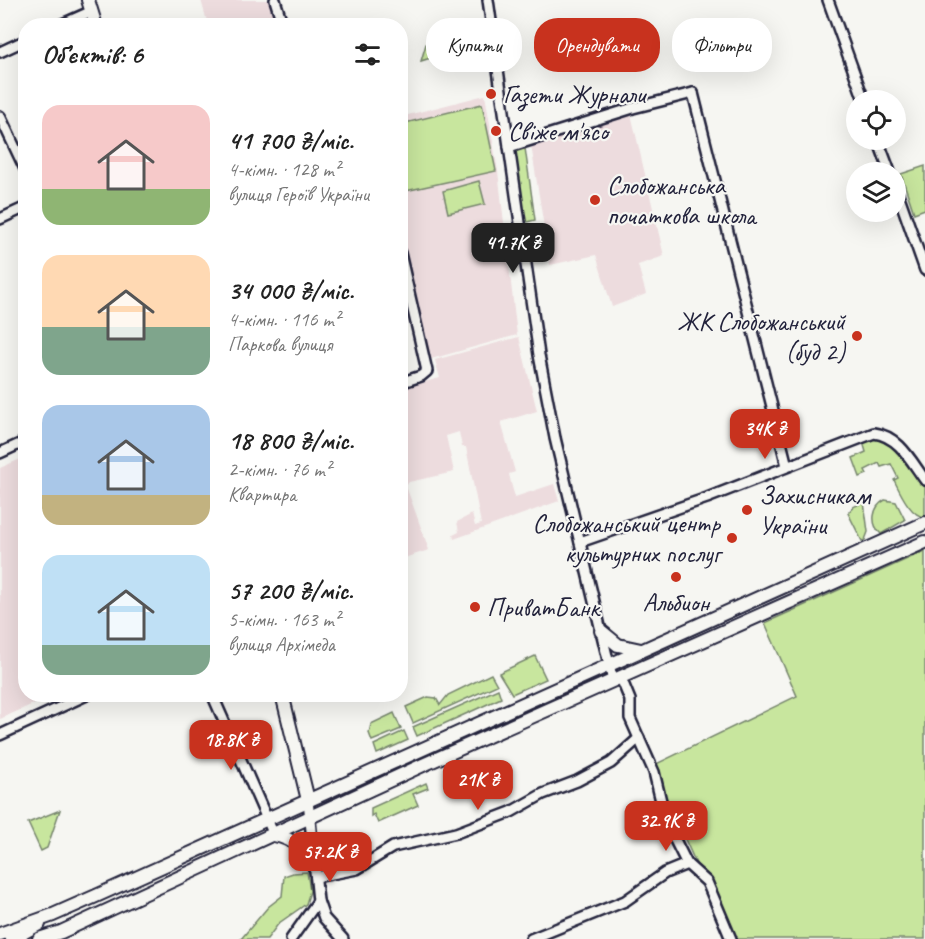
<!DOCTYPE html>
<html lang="uk">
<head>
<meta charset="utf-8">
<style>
	:root { --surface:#fff; --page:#f6f6f6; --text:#222; --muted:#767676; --accent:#c8321e }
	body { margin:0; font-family:Caveat,sans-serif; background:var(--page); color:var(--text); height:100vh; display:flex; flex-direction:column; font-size:22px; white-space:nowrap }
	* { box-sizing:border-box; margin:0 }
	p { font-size:20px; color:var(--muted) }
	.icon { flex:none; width:33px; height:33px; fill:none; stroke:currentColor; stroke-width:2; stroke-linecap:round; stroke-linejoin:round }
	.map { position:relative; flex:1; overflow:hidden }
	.panel { position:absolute; left:18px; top:18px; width:390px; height:684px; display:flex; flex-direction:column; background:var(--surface); border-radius:24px; box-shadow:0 6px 24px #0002 }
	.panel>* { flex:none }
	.hud { position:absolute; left:426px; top:18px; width:408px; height:54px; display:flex; gap:12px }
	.controls { position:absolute; left:846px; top:90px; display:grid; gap:12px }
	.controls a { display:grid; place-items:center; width:60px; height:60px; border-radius:50%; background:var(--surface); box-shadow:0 6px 24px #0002; font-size:30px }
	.price { position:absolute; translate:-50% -51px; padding:0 14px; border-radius:12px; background:var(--accent); color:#fff; font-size:20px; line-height:39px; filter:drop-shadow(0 2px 3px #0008) }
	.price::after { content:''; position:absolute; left:50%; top:36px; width:18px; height:14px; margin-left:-9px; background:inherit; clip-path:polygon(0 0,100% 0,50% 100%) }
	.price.selected { background:#222; color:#fff }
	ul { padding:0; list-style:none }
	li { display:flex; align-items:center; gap:18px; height:150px; padding:0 24px }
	li span { display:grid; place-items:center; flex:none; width:168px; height:120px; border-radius:18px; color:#555 }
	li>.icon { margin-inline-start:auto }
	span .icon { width:72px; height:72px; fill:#fffc; stroke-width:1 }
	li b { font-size:26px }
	h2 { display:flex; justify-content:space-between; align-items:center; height:72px; padding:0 24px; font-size:26px }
	.chip { padding:0 21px; border-radius:24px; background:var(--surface); box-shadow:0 6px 24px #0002; font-size:21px; line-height:54px }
	.chip.selected { background:var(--accent); color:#fff }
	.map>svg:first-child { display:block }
	.built { fill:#eddcde }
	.green { fill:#c8e69e; stroke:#75846c; stroke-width:1.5 }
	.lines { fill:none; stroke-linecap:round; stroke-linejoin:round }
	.minor-casing { stroke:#22223b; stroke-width:14 }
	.major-casing { stroke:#22223b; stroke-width:16 }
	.minor { stroke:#f6f6f2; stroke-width:9 }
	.major { stroke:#f6f6f2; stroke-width:12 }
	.poi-dot { fill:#c8321e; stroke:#f6f6f2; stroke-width:2 }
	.labels { text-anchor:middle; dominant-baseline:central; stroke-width:4.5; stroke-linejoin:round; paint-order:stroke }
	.poi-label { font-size:26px; fill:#22223b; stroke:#f6f6f2; text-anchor:start }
</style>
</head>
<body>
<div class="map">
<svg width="925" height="939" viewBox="0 0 925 939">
	<rect width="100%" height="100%" fill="#f6f6f2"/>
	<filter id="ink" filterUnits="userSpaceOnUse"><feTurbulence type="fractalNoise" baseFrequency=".0167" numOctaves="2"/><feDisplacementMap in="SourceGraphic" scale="12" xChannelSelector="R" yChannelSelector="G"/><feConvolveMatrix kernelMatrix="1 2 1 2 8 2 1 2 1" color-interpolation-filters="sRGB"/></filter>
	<g filter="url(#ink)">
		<g class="built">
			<polygon points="201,0 269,0 277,25 208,25"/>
			<polygon points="485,95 498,171 517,335 431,359 401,242 400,117"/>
			<polygon points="631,114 664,256 638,265 646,294 612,307 596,255 550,265 531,145"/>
			<polygon points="519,337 537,411 501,422 515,472 509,474 512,487 515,497 554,484 559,501 454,539 453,535 459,532 457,522 472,514 475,526 481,524 466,447 462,447 459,432 446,436 454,472 409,482 406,486 429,550 401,559 401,388 440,378 435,360"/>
			<polygon points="25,457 26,694 53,695 0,719 0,468"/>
		</g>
		<g class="green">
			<polygon points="468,23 471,28 466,32 468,46 421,61 426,44 453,36 454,29"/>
			<polygon points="482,104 496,171 401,192 401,124"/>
			<polygon points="525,148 535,220 523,223 513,151"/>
			<polygon points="925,166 925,209 914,213 901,174"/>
			<polygon points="479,181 485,204 448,213 443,191"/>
			<path d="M874,438h7l10,4 34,41v34c-14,0 -25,-25 -31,-37l4,-2 -7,-14 -10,3 -2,-4 -14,7 2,4 -7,3 -7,-19 13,-6 -3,-10z"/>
			<path d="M885,500l11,2 9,18 -24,14c-11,-10 -9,-27 4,-34z"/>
			<polygon points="864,502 868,532 865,540 862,541 848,513 853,507"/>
			<polygon points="925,551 925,939 730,939 652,766 797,696 765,623"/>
			<polygon points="535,656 546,679 512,694 499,673"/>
			<polygon points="491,674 497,685 413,723 406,707 428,697 436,698 440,705 448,695"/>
			<polygon points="498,689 501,698 417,736 413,727"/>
			<polygon points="394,713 401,729 372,741 369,733 371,724"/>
			<polygon points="404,731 408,740 377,754 374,745"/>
			<polygon points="426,783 428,788 413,794 418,805 378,823 374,814 371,816 371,808"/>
			<polygon points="60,810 47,848 41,851 28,823"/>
			<polygon points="307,872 310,891 306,904 279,923 267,939 241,939 268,907 282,896 284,876 293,873"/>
		</g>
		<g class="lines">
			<defs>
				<g id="minor">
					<polyline points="275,0 283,26"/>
					<polyline points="488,0 539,355 555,438 613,681"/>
					<polyline points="828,0 864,100"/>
					<polyline points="58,26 92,11"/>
					<polyline points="0,52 26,40"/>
					<polyline points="693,93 787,466"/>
					<polyline points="0,116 26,171"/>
					<polyline points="878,140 890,172"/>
					<polyline points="509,147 633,108 693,93"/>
					<polyline points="896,188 925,270"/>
					<polyline points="0,219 26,207"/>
					<polyline points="400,253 427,371 421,376 400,383"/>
					<polyline points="0,453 26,441"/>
					<path d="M580,542l127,-44 167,-65c25,3 37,28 51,47"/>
					<polyline points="621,678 630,700 630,718 654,772 666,822 687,864 707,882 731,939"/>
					<polyline points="212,694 274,835"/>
					<polyline points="0,735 89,694"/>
					<polyline points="308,800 318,901 324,918 343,939"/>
					<polyline points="316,877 357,869 393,847 456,833 511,812 543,794 577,781 611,763 639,738"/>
					<polyline points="291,939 318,901"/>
					<polyline points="531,939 625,901 665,873 687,864"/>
				</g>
				<g id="major">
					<polyline points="88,0 96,26"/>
					<polyline points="601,631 618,645 641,650"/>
					<polyline points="282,694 308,800"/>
					<path d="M274,835c21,4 31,15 41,33"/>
					<polyline points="0,934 53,915 96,896 925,523"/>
					<polyline points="12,939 39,924"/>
					<polyline points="39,939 61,932 423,765 925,542"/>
				</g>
			</defs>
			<use href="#minor" class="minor-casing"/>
			<use href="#major" class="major-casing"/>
			<use href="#minor" class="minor"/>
			<use href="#major" class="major"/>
		</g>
	</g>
	<g class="poi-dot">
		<circle cx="491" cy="94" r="6"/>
		<circle cx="496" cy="131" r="6"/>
		<circle cx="595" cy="200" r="6"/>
		<circle cx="857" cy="336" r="6"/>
		<circle cx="747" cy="510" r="6"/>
		<circle cx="732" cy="538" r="6"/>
		<circle cx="676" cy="577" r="6"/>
		<circle cx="475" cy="607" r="6"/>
	</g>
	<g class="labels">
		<g class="poi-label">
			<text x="503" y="94">Газети Журнали</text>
			<text x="508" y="131">Свіже м'ясо</text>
			<text x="607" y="185">Cлобожанська<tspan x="607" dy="30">початкова школа</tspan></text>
			<text x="845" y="321" text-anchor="end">ЖК Слобожанський<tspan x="845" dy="30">(буд 2)</tspan></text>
			<text x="759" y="495">Захисникам<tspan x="759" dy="30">України</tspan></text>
			<text x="720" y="523" text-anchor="end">Слобожанський центр<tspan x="720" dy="30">культурних послуг</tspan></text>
			<text x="676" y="602" text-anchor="middle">Альбион</text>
			<text x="487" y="607">ПриватБанк</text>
		</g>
	</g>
</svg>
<div class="controls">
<a><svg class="icon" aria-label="locate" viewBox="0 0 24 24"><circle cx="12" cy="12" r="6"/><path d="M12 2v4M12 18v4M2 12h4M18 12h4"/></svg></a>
<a><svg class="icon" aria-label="layers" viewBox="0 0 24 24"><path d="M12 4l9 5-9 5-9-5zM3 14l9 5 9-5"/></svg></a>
</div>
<b class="price selected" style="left:513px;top:274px">41.7K ₴</b>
<b class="price" style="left:765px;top:460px">34K ₴</b>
<b class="price" style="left:231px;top:771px">18.8K ₴</b>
<b class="price" style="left:478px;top:811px">21K ₴</b>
<b class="price" style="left:666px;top:852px">32.9K ₴</b>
<b class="price" style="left:330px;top:883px">57.2K ₴</b>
<div class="hud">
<a class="chip">Купити</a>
<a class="chip selected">Орендувати</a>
<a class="chip">Фільтри</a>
</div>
<section class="panel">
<h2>Об’єктів: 6<svg class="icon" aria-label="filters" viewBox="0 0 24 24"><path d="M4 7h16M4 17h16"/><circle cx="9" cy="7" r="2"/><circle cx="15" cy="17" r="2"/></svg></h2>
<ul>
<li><span style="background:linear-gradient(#f6c9c9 70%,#8fb573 0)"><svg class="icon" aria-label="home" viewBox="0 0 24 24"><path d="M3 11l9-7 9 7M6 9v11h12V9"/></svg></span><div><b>41 700 ₴/міс.</b><p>4-кімн. · 128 m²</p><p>вулиця Героїв України</p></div></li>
<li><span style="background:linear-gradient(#ffd9b3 60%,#7fa58c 0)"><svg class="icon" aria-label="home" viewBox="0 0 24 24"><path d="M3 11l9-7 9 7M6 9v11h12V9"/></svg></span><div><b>34 000 ₴/міс.</b><p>4-кімн. · 116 m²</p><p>Паркова вулиця</p></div></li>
<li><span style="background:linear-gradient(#a9c7e8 75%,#c2b280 0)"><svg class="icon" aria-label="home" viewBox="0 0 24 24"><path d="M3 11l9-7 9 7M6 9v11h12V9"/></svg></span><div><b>18 800 ₴/міс.</b><p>2-кімн. · 76 m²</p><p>Квартира</p></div></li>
<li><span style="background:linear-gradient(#bfe0f5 75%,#7fa58c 0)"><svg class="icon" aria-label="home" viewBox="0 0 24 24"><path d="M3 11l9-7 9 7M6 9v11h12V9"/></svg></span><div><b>57 200 ₴/міс.</b><p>5-кімн. · 163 m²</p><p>вулиця Архімеда</p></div></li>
</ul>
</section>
</div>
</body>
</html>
